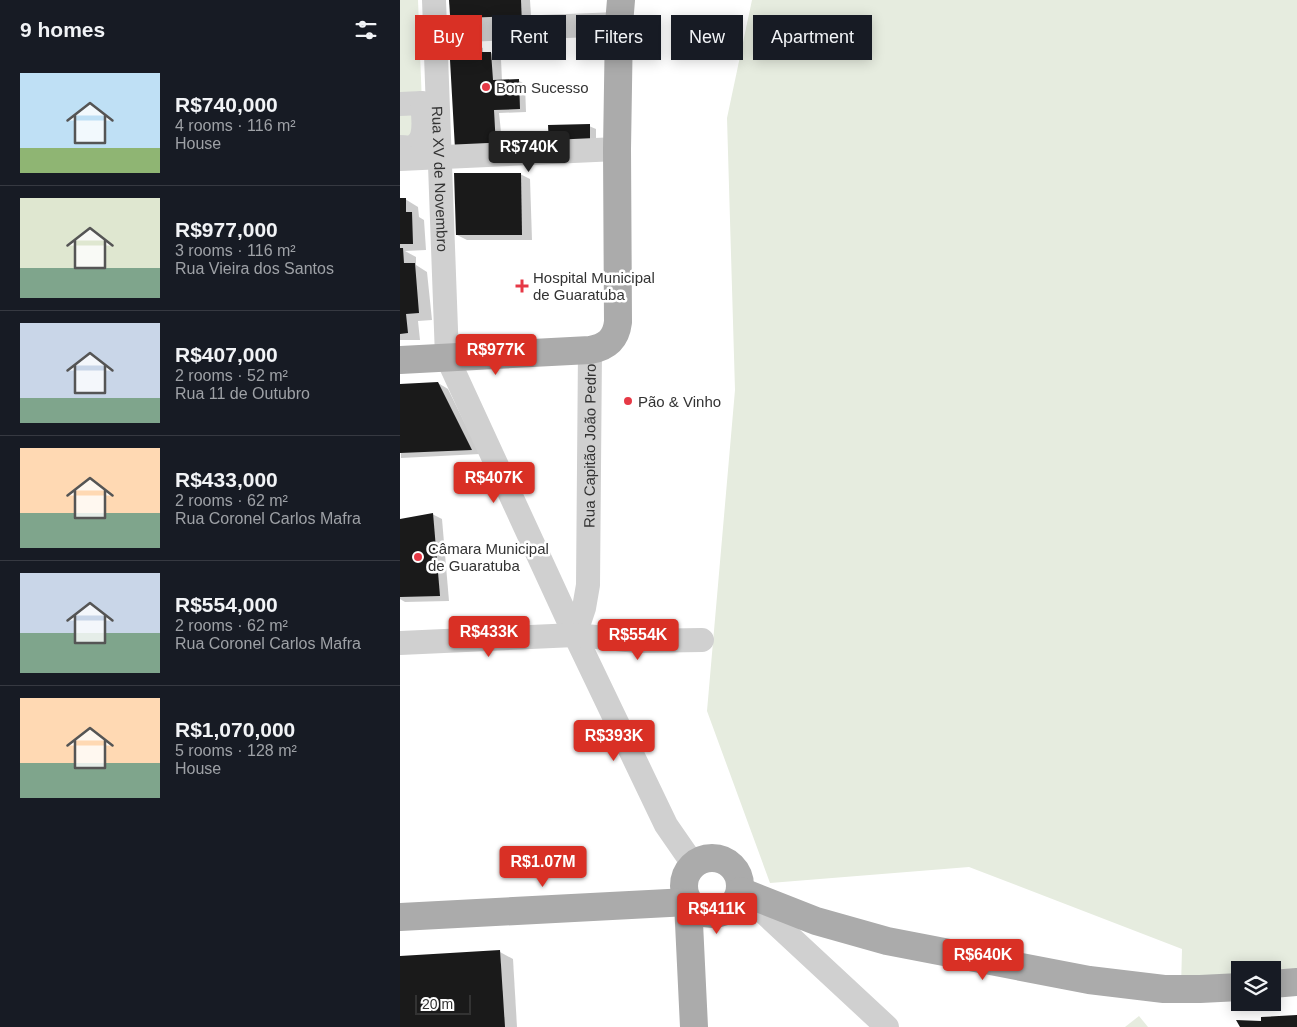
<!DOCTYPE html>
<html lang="en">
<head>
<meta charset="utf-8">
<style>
	:root { --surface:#171b24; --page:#20242c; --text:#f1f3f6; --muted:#9ea1a6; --line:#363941; --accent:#d93025 }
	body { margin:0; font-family:Arial,sans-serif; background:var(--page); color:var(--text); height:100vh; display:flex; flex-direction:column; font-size:19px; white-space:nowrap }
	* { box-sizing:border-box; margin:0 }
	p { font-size:16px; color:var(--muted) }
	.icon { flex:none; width:28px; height:28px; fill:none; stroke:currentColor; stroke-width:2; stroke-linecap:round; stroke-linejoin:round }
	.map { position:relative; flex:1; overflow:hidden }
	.side { display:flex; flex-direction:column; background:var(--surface); width:400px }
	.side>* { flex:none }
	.hud { position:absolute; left:15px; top:15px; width:475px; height:45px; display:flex; gap:10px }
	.tools { position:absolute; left:831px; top:961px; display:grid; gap:10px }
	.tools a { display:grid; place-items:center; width:50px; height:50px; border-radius:0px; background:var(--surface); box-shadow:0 2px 12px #0003; font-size:25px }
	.scale { position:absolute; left:15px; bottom:12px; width:56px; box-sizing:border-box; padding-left:5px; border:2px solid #333; border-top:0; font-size:14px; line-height:18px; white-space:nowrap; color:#333; -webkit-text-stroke:4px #fff; paint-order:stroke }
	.price { position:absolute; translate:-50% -42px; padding:0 11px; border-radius:5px; background:var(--accent); color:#fff; font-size:16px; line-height:32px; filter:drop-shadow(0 1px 2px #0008) }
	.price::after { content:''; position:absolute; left:50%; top:30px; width:15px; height:11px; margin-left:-8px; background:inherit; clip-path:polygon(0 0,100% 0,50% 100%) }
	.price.on { background:#222; color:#fff }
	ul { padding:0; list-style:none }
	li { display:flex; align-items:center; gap:15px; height:125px; padding:0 20px }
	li+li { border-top:1px solid var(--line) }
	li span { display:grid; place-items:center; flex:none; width:140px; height:100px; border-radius:0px; color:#555 }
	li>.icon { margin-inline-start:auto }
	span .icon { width:60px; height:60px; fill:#fffc; stroke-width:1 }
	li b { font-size:21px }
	h2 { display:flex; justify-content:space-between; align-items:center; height:60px; padding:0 20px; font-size:21px }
	.pill { padding:0 18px; border-radius:0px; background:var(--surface); box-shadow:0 2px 12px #0003; font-size:18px; line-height:45px }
	.pill.on { background:var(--accent); color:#fff }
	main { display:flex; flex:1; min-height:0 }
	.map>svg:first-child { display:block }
	.green { fill:#e6ecdf }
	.shadow { fill:#0003 }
	.building { fill:#1a1a1a }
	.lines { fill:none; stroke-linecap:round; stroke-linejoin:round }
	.minor { stroke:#d0d0d0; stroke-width:24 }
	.major { stroke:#ababab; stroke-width:28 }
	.poi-dot { fill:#e63946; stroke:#fff; stroke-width:2 }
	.labels { text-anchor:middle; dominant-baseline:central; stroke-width:5; stroke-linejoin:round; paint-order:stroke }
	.poi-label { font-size:15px; fill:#333; stroke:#fff; text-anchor:start }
	.street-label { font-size:15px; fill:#333; stroke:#fff }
</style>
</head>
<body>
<main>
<section class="side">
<h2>9 homes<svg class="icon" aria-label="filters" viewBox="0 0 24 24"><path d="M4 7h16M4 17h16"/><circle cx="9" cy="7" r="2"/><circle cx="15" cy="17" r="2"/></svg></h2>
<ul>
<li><span style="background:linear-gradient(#bfe0f5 75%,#8fb573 0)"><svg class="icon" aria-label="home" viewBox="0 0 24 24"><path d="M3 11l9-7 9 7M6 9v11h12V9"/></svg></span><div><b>R$740,000</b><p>4 rooms · 116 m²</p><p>House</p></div></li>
<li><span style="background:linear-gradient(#dfe7d0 70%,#7fa58c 0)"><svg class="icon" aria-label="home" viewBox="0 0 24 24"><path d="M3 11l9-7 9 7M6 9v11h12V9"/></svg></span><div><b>R$977,000</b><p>3 rooms · 116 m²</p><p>Rua Vieira dos Santos</p></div></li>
<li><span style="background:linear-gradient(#c9d6e8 75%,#7fa58c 0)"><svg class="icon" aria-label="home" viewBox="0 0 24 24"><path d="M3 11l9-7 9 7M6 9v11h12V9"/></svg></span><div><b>R$407,000</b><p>2 rooms · 52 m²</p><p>Rua 11 de Outubro</p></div></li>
<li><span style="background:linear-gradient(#ffd9b3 65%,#7fa58c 0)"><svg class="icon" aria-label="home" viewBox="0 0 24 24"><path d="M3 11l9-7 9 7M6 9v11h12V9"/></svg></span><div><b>R$433,000</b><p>2 rooms · 62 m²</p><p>Rua Coronel Carlos Mafra</p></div></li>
<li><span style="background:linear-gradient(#c9d6e8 60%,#7fa58c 0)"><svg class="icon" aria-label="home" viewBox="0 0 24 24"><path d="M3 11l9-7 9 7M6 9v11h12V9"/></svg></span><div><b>R$554,000</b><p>2 rooms · 62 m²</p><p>Rua Coronel Carlos Mafra</p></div></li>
<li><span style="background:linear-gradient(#ffd9b3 65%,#7fa58c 0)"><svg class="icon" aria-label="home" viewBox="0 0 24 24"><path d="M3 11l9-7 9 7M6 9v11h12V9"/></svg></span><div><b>R$1,070,000</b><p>5 rooms · 128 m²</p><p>House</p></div></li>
</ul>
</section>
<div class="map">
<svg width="897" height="1027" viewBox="0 0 897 1027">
	<rect width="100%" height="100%" fill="#fff"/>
	<g class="green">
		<polygon points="0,0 18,0 23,131 0,147"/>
		<polygon points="352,0 897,0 897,976 873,979 872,970 840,970 840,981 781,988 782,949 569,867 370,883 307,711 335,390 327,118"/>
		<polygon points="739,1016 748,1027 725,1027"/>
	</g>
	<g class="shadow">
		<polygon points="50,0 130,0 132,30"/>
		<polygon points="73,43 83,48 83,53 91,53 101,59 102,81 119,81 125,84 126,112 99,113 101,132 104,134 105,152 66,154"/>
		<polygon points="189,126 196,129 196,147 149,127"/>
		<polygon points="120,174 130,179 132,240 67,240 57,235"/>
		<polygon points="0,199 5,199 18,207 19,217 24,220 26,250 5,251 16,257 16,265 27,272 32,320 18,321 20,340 0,340"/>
		<polygon points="38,383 48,389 80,454 1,458 0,385"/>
		<polygon points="32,514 42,519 49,601 5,602 0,599 0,520"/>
		<polygon points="100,952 113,959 117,1027 0,1027 0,957"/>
	</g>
	<g class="building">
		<polygon points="49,0 121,0 122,25 51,29"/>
		<polygon points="73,41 74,52 91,52 93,80 119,79 120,109 94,110 96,147 55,149 49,42"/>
		<polygon points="190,124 190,144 149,145 148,125"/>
		<polygon points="54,173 121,173 122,235 56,235"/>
		<polygon points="0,198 6,198 6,212 12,212 13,244 0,244"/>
		<polygon points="0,248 3,248 4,263 15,263 19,313 6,314 8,333 0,334"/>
		<polygon points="38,382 72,450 0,453 0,384"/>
		<polygon points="33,513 40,596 0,597 0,519"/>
		<polygon points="100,950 105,1027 0,1027 0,956"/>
		<polygon points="897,1015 897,1027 840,1027 836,1020 861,1021 861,1017"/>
	</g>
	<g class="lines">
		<g class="minor">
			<path id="s1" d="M34,0l13,357 128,278 91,190 27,39"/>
			<polyline points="36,31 219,24"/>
			<polyline points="0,104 22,103"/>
			<path d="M0,147c4,0 9,1 12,0 16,-5 11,-32 10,-44"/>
			<polyline points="0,159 217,149"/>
			<path id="s2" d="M175,635l9,-27 4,-23 2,-235"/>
			<polyline points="0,643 175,635 237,641 302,640"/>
			<polyline points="345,895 487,1027"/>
		</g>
		<g class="major">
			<path d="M0,360l190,-10c17,-3 26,-11 28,-28l-1,-173 2,-125 2,-24"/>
			<circle cx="312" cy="886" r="28"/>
			<polyline points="340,891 416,921 487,941 689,980 764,989 800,989 840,987"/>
			<polyline points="0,917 288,902 294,1027"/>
			<polyline points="872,984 897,982"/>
		</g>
	</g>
	<g class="poi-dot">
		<circle cx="86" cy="87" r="5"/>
		<path d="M119.5 278.5h5v5h5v5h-5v5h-5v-5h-5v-5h5z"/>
		<circle cx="228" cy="401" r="5"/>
		<circle cx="18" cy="557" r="5"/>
	</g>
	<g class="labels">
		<g class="poi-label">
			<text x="96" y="87">Bom Sucesso</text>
			<text x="133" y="277">Hospital Municipal<tspan x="133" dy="17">de Guaratuba</tspan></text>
			<text x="238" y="401">Pão &amp; Vinho</text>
			<text x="28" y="548">Câmara Municipal<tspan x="28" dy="17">de Guaratuba</tspan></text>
		</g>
		<g class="street-label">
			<text stroke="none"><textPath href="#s1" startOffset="179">Rua XV de Novembro</textPath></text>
			<text stroke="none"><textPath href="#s2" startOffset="191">Rua Capitão João Pedro</textPath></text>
		</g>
	</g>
</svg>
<div class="tools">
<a><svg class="icon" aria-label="layers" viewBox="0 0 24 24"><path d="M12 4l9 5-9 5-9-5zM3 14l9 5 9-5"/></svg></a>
</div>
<div class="scale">20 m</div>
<b class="price on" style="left:129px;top:173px">R$740K</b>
<b class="price" style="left:96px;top:376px">R$977K</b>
<b class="price" style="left:94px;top:504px">R$407K</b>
<b class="price" style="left:89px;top:658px">R$433K</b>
<b class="price" style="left:238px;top:661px">R$554K</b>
<b class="price" style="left:214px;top:762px">R$393K</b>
<b class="price" style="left:143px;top:888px">R$1.07M</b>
<b class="price" style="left:317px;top:935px">R$411K</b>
<b class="price" style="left:583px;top:981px">R$640K</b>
<div class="hud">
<a class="pill on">Buy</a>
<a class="pill">Rent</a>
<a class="pill">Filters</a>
<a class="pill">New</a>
<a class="pill">Apartment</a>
</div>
</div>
</main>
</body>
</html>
